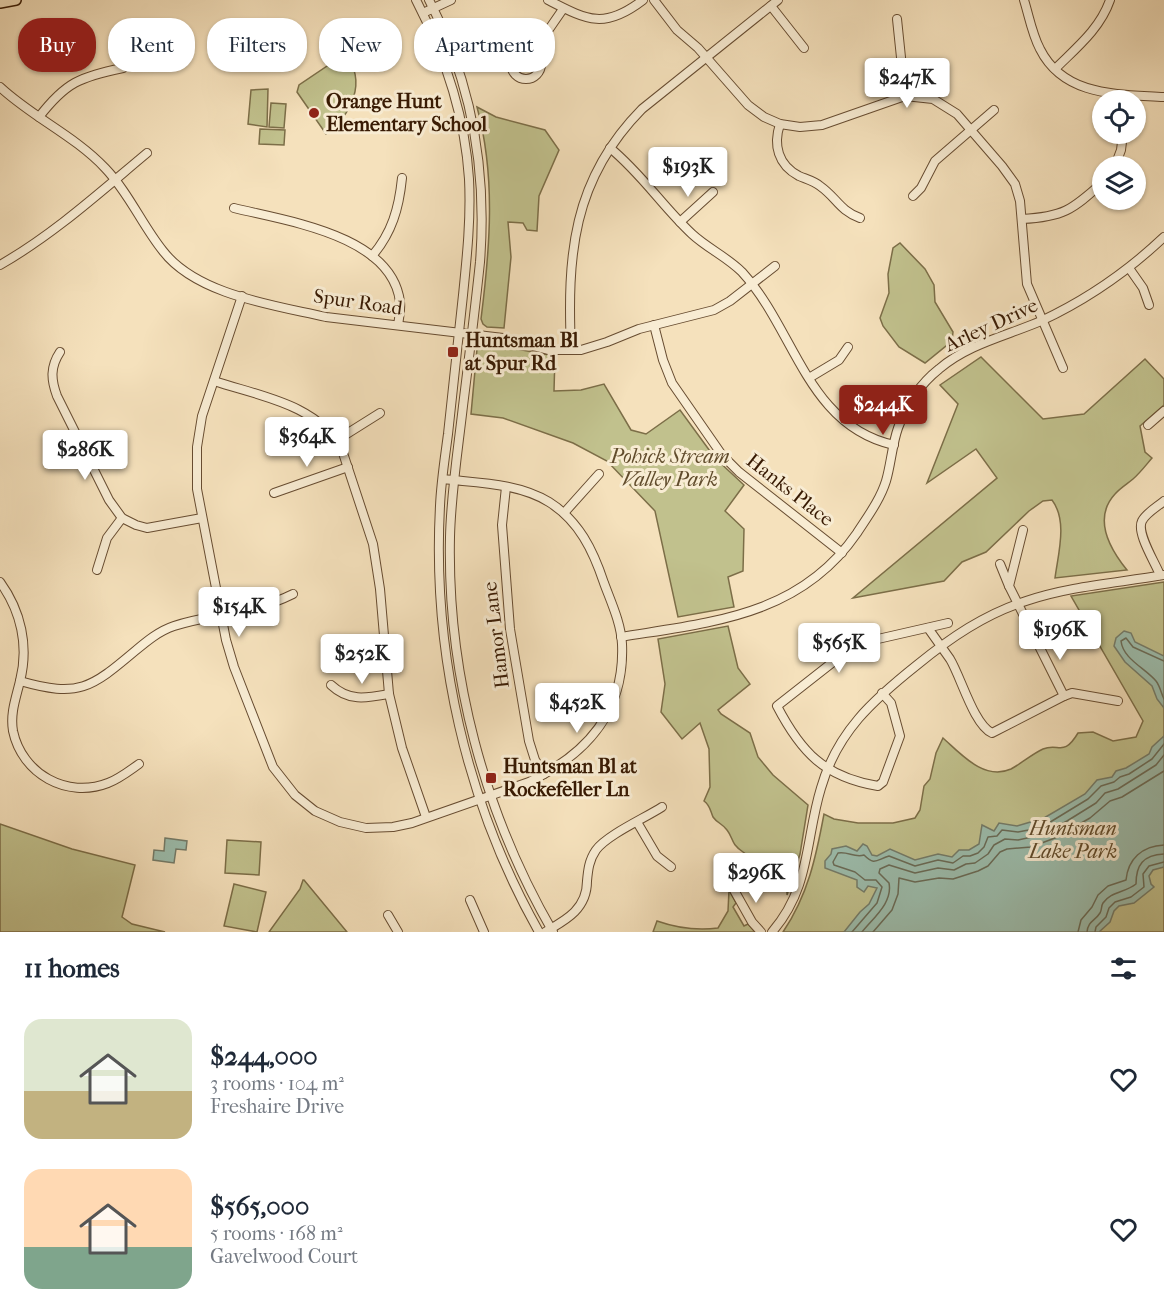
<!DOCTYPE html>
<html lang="en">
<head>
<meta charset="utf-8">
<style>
	:root { --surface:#fff; --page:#f6f6f7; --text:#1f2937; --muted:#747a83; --accent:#8f2418 }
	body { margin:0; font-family:"IM FELL French Canon",serif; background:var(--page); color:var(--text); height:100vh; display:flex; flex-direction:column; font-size:22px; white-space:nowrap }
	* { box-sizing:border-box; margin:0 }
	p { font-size:20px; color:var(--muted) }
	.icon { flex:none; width:33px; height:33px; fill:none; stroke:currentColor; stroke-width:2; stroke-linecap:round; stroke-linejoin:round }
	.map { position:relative; height:932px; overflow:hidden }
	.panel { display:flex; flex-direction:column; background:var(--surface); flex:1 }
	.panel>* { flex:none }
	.hud { position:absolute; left:18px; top:18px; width:600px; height:54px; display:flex; gap:12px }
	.controls { position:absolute; left:1092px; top:90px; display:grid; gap:12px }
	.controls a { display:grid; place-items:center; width:54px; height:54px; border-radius:50%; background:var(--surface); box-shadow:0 2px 4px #0004; font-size:30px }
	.price { position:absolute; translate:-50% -51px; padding:0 14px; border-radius:6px; background:#fff; color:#222; font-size:20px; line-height:39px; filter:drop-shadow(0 2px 3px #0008) }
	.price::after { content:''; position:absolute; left:50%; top:36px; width:18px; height:14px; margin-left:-9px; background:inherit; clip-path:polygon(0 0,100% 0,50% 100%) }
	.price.on { background:var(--accent); color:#fff }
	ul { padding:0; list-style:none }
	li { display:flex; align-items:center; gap:18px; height:150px; padding:0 24px }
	li span { display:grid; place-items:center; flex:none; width:168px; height:120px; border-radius:18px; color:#555 }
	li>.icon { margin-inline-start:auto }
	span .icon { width:72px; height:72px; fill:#fffc; stroke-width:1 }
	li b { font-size:26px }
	h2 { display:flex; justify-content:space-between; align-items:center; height:72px; padding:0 24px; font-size:26px }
	.pill { padding:0 21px; border-radius:24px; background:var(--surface); box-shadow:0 2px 4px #0004; font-size:21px; line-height:54px }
	.pill.on { background:var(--accent); color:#fff }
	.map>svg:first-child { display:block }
	.green { fill:#c1c18d; stroke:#7c6e48; stroke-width:1.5 }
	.water { fill:#9cbeae; stroke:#747c6a; stroke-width:1.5 }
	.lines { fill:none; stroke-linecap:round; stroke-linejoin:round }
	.shore { stroke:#6a6c58; stroke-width:1.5 }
	.minor-casing { stroke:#674c31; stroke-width:10 }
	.major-casing { stroke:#381a03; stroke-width:12 }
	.minor { stroke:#f8ecd3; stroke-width:8 }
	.major { stroke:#f5e1bc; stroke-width:9 }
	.poi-dot { fill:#8f2418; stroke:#f8ecd3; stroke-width:2 }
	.labels { text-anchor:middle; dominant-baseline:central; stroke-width:6; stroke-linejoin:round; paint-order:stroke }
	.poi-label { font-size:20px; font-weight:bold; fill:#381a03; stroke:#f8ecd3; text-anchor:start }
	.street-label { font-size:20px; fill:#381a03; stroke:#f8ecd3 }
	.park-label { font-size:20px; font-style:italic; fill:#614c2c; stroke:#f8ecd3 }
</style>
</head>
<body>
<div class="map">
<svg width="1164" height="932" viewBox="0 0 1164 932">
	<rect width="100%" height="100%" fill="#f5e1bc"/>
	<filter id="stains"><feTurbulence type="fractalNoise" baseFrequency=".00333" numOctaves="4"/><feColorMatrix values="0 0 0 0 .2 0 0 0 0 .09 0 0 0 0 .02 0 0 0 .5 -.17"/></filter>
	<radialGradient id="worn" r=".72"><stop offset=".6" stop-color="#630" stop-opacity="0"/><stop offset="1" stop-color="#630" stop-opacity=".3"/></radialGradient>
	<g class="green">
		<path d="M345,54c23,28 6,61 -19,80l-29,-42 2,-7z"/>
		<polygon points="268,89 267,127 248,124 251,90"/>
		<polygon points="271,103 286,104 284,128 269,127"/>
		<path d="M477,107l19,10 49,13 14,20 -20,46 -2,35 -10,-1 -4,-7 -15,-1 3,35 -7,71 -17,-1 -4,-3 -2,-5c9,-71 15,-142 -4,-212z"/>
		<polygon points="260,129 285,130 284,145 259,144"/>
		<polygon points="900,243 925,269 934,285 935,302 953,332 952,341 925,363 899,347 883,326 880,318 889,293 888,274 893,248"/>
		<polygon points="484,343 555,356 554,391 581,390 604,384 631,430 646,434 680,410 715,458 744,485 725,511 744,529 743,571 728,577 734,607 678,617 655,511 607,461 573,443 503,418 471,414 477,349 479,345"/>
		<path d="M981,357l62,62 41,-5 61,-55 19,20v26l-24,21 5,26 7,6c-6,7 -12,15 -19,21 -6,5 -13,9 -18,15 -23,25 -5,55 12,76l-72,8c3,-24 13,-57 -3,-78l-9,1 -14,10 -43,41 -24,10 -18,19 -91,17 144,-120 -21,-29 -49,34 31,-79 -18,-19z"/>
		<path d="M1164,582v350h-381c25,-37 33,-75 41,-118l10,5 24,4h35l22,-5 5,-8 4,-24 6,-7 6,-26 7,-15c18,16 41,43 68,31 11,-6 21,-15 32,-20 16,-7 20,9 35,-16l15,-1 20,9 23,-4 7,-16 -72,-125z"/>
		<path d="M728,626l10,42 12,16 -32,26 3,4 29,19 8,24 15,18 35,30 -8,49 -13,41c1,-29 -26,-29 -44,-43 -13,-9 -9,-13 -16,-22 -4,-6 -10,-7 -14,-13 -3,-7 -3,-12 -9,-16l6,-14 -1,-38 -9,-26 -18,16 -21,-27 4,-28 -7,-45z"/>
		<polygon points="0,824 72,849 135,865 122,917 132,924 165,932 0,932"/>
		<polygon points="227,840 261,842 259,875 225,873"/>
		<polygon points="303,880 304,880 347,932 269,932 300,889"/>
		<polygon points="234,884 266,892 257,932 224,926"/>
		<path d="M729,890l7,13 -3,4 11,19 4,-2 7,8h-102l4,-11c20,7 39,10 61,7l10,-17z"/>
	</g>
	<g class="water">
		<polygon points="1124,631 1131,633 1135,642 1164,656 1164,708 1157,699 1152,686 1125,662 1114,646 1116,638"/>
		<polygon points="1164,736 1164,867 1153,870 1149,876 1151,884 1154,887 1134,903 1119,906 1114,911 1110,922 1099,932 844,932 860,912 869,904 877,888 868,886 864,892 857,887 857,880 825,868 825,861 831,854 832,849 846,846 857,851 863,844 867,846 872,855 877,856 890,849 915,860 938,854 952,857 959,850 969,850 979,844 982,825 994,831 999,823 1017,826 1044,818 1085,794 1097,780 1112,777 1116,771 1126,768 1149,754 1152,747"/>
		<polygon points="165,838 187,841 186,850 176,849 174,863 153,860 154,850 164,851"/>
	</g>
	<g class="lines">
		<g class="shore">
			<path d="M1164,661l-31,-14 -7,-9 -5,3c2,18 24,27 35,40 4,5 5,12 8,18"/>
			<path d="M852,932l25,-29 5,-16 -6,-7h-11l-10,-8 -21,-7 -1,-3 5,-9c10,-2 16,5 26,2 11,11 12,5 25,1l26,10 23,-6 15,3 10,-7h7l8,-3 6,-6 4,-10 9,-1 5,-6 16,2 21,-4 8,-4 41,-25 13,-13 13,-4 6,-5 9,-3 23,-15 12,-15"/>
			<path d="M862,932c11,-14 31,-29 27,-49l-10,-10 1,-4 9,-4 26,8 23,-5 16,2 12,-6 9,-1 13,-9 6,-9 11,-6 13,1 23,-5 26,-14 29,-18 9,-10 13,-4 38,-24 8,-10"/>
			<polyline points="873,932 892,910 898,894 899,878 915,882 939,878 953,879 978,871 988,866 1000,852 1007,849 1031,847 1055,838 1090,818 1110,801 1122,797 1164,771"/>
			<path d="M1078,932l3,-12 11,-13 6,-12 10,-9 18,-6c2,-21 16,-34 38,-35"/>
			<path d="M1087,932c1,-11 8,-11 13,-19 2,-3 1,-7 3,-10 8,-12 22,-10 33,-19 0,-19 7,-29 28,-30"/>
			<polyline points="1095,932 1096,927 1106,917 1109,908 1115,902 1131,897 1144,887 1143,874 1149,866 1164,862"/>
		</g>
		<defs>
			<g id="minor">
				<path d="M416,0c29,56 49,116 53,179 2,39 -2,77 -6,116 -5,46 -10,92 -15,139 -3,23 -7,48 -8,72 -8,147 26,297 99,426"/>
				<path d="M429,0c43,82 58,171 51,262 -5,48 -11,96 -17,144 -5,44 -12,87 -13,131 -3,137 34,276 103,395"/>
				<path d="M548,0c39,20 56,30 95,0"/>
				<polyline points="654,0 677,30 698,48 748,105 764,117 780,124 800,127 822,125 905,96 933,99 957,114 1002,166 1015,184 1020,201 1027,284 1063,368"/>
				<path d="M1024,0c5,16 8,34 16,49 24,48 78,45 124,48"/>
				<polyline points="771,6 804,48"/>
				<polyline points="423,13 451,0"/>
				<polyline points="897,19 905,96"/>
				<circle cx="526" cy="64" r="15"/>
				<polyline points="534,51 563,9"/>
				<path d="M1055,69c21,-21 45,-40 55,-69"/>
				<path d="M0,87c32,30 75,49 105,81 24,25 37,57 58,83 34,44 111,54 163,66l177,21 45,12h33l26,-8 32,-13 75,-19 16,-9 45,-35"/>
				<path d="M39,117c27,-35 41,-40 84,-49"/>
				<path d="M780,124c-7,21 -2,41 19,52 7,3 15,5 21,10 17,12 19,24 40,32"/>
				<path d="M610,148c31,25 53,59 82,86 15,14 35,23 50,38 53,57 65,154 152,173"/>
				<polyline points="1115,166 1121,150 1123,134"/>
				<polyline points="913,196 921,188 935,161 994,110"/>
				<path d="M234,208c52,13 158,27 166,94 1,8 -1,16 -2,23"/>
				<path d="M1022,219c41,-2 50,-9 80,-36"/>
				<polyline points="680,222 713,192"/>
				<path d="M372,256c20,-23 27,-48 30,-78"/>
				<path d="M0,265c54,-31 99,-72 147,-112"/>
				<polyline points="1129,268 1143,288 1149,305"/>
				<path d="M242,296l-40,120 -5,31v42l29,151 8,27 39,100 22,28 20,16 25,11 26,6 27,-1 19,-4 117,-41c58,-28 96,-70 93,-138 -1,-21 -11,-42 -18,-61 -11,-33 -25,-62 -55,-81 -31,-19 -71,-19 -106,-23"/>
				<polyline points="654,325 663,360 672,383 722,455 739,472 842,553"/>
				<path d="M571,350c-4,-94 1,-170 71,-241l136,-109"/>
				<path d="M60,352c-10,15 -9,28 -3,44l52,104 13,18 14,7 11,3 55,-10"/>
				<polyline points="809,378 839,360 848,347"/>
				<path d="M214,381c45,15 104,23 128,69l31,94 7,45 9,105 13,54 24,69"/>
				<polyline points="1148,425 1164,411"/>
				<polyline points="337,440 380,413"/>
				<polyline points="506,487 502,525 510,629 529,741 535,760 544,774"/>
				<polyline points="274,493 348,467"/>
				<polyline points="564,513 599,474"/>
				<polyline points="1023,530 1009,586 1064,696 1072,693 1118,701"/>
				<polyline points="1000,564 1009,586"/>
				<polyline points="97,570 107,538 122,518"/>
				<path d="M1160,575c-5,-13 -24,-42 -18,-54 4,-8 15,-14 22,-20"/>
				<path d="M0,582c21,29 29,64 20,99 -4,17 -10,32 -7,50 9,43 54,68 95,52 11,-4 21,-12 31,-19"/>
				<path d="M928,628c7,10 15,21 22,31 11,18 24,66 42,74l72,-37"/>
				<path d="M621,637c91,-15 179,-21 236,-104 11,-17 23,-33 29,-52 5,-17 6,-36 12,-53 8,-22 22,-44 41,-59 29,-25 67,-33 102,-48 45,-21 87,-50 123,-84"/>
				<path d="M20,681c59,17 71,7 115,-30 12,-10 24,-20 39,-25 40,-13 77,-11 119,-32"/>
				<path d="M331,685c18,17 36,13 58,9"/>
				<path d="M882,693l9,10 9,33 -17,46 -5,4c-54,-9 -77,-34 -101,-80l79,-62 92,-21"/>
				<polyline points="637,822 657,856 671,867"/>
				<polyline points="734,890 752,922 761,932"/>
				<polyline points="470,900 484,932"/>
				<polyline points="388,915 398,932"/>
				<path d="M545,932c21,-12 42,-23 42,-51 1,-11 2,-21 9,-31 11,-15 49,-32 66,-43"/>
				<path d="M772,932c39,-45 33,-92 49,-144 16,-56 52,-88 96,-123 33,-27 68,-51 109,-64 44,-15 92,-18 138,-26"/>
			</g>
			<polyline id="major" points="0,3 16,0"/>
		</defs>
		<use href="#minor" class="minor-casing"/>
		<use href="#major" class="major-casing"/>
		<use href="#minor" class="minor"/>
		<use href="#major" class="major"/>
	</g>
	<g class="poi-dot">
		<circle cx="314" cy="113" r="6"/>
		<rect x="447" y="346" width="12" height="12" rx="3"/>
		<rect x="485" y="772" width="12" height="12" rx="3"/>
	</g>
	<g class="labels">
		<g class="poi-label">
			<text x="326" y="101">Orange Hunt<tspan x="326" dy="23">Elementary School</tspan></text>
			<text x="465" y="340">Huntsman Bl<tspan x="465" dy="23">at Spur Rd</tspan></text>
			<text x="503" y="766">Huntsman Bl at<tspan x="503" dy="23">Rockefeller Ln</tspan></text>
		</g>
		<g class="street-label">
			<text transform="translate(358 302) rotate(8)">Spur Road</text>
			<text transform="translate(991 325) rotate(-25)">Arley Drive</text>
			<text transform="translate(790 490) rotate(38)">Hanks Place</text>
			<text transform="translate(496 635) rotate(-97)">Hamor Lane</text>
		</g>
		<g class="park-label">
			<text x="670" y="456">Pohick Stream<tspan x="670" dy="23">Valley Park</tspan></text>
			<text x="1073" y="828">Huntsman<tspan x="1073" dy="23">Lake Park</tspan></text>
		</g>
	</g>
	<rect width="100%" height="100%" filter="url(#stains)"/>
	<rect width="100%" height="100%" fill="url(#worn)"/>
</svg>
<div class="controls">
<a><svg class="icon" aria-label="locate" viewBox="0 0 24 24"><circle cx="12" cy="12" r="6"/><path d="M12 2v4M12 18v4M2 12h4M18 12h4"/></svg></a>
<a><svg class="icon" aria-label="layers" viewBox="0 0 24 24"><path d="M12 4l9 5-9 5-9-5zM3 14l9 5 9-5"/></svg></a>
</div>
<b class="price" style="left:907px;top:109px">$247K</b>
<b class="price" style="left:688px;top:198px">$193K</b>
<b class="price on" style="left:883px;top:436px">$244K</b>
<b class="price" style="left:307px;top:468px">$364K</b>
<b class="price" style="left:85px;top:481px">$286K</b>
<b class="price" style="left:239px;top:638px">$154K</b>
<b class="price" style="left:1060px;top:661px">$196K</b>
<b class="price" style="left:839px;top:674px">$565K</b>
<b class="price" style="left:362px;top:685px">$252K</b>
<b class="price" style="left:577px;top:734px">$452K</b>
<b class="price" style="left:756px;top:904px">$296K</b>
<div class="hud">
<a class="pill on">Buy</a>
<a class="pill">Rent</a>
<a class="pill">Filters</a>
<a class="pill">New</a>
<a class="pill">Apartment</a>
</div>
</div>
<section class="panel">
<h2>11 homes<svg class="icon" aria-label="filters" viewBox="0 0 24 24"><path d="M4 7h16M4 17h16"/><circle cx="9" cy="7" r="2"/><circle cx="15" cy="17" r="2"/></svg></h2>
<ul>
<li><span style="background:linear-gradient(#dfe7d0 60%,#c2b280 0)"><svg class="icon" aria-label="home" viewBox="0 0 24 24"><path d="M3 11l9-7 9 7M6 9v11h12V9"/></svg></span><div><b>$244,000</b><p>3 rooms · 104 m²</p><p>Freshaire Drive</p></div><svg class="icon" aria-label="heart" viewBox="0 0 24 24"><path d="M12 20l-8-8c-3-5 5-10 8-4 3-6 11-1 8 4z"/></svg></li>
<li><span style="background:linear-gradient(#ffd9b3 65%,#7fa58c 0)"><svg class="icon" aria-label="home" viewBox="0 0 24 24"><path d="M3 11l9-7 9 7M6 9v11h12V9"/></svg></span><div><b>$565,000</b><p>5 rooms · 168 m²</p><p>Gavelwood Court</p></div><svg class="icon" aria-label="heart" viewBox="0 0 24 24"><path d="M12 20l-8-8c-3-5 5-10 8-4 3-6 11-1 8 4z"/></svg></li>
</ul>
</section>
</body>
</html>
